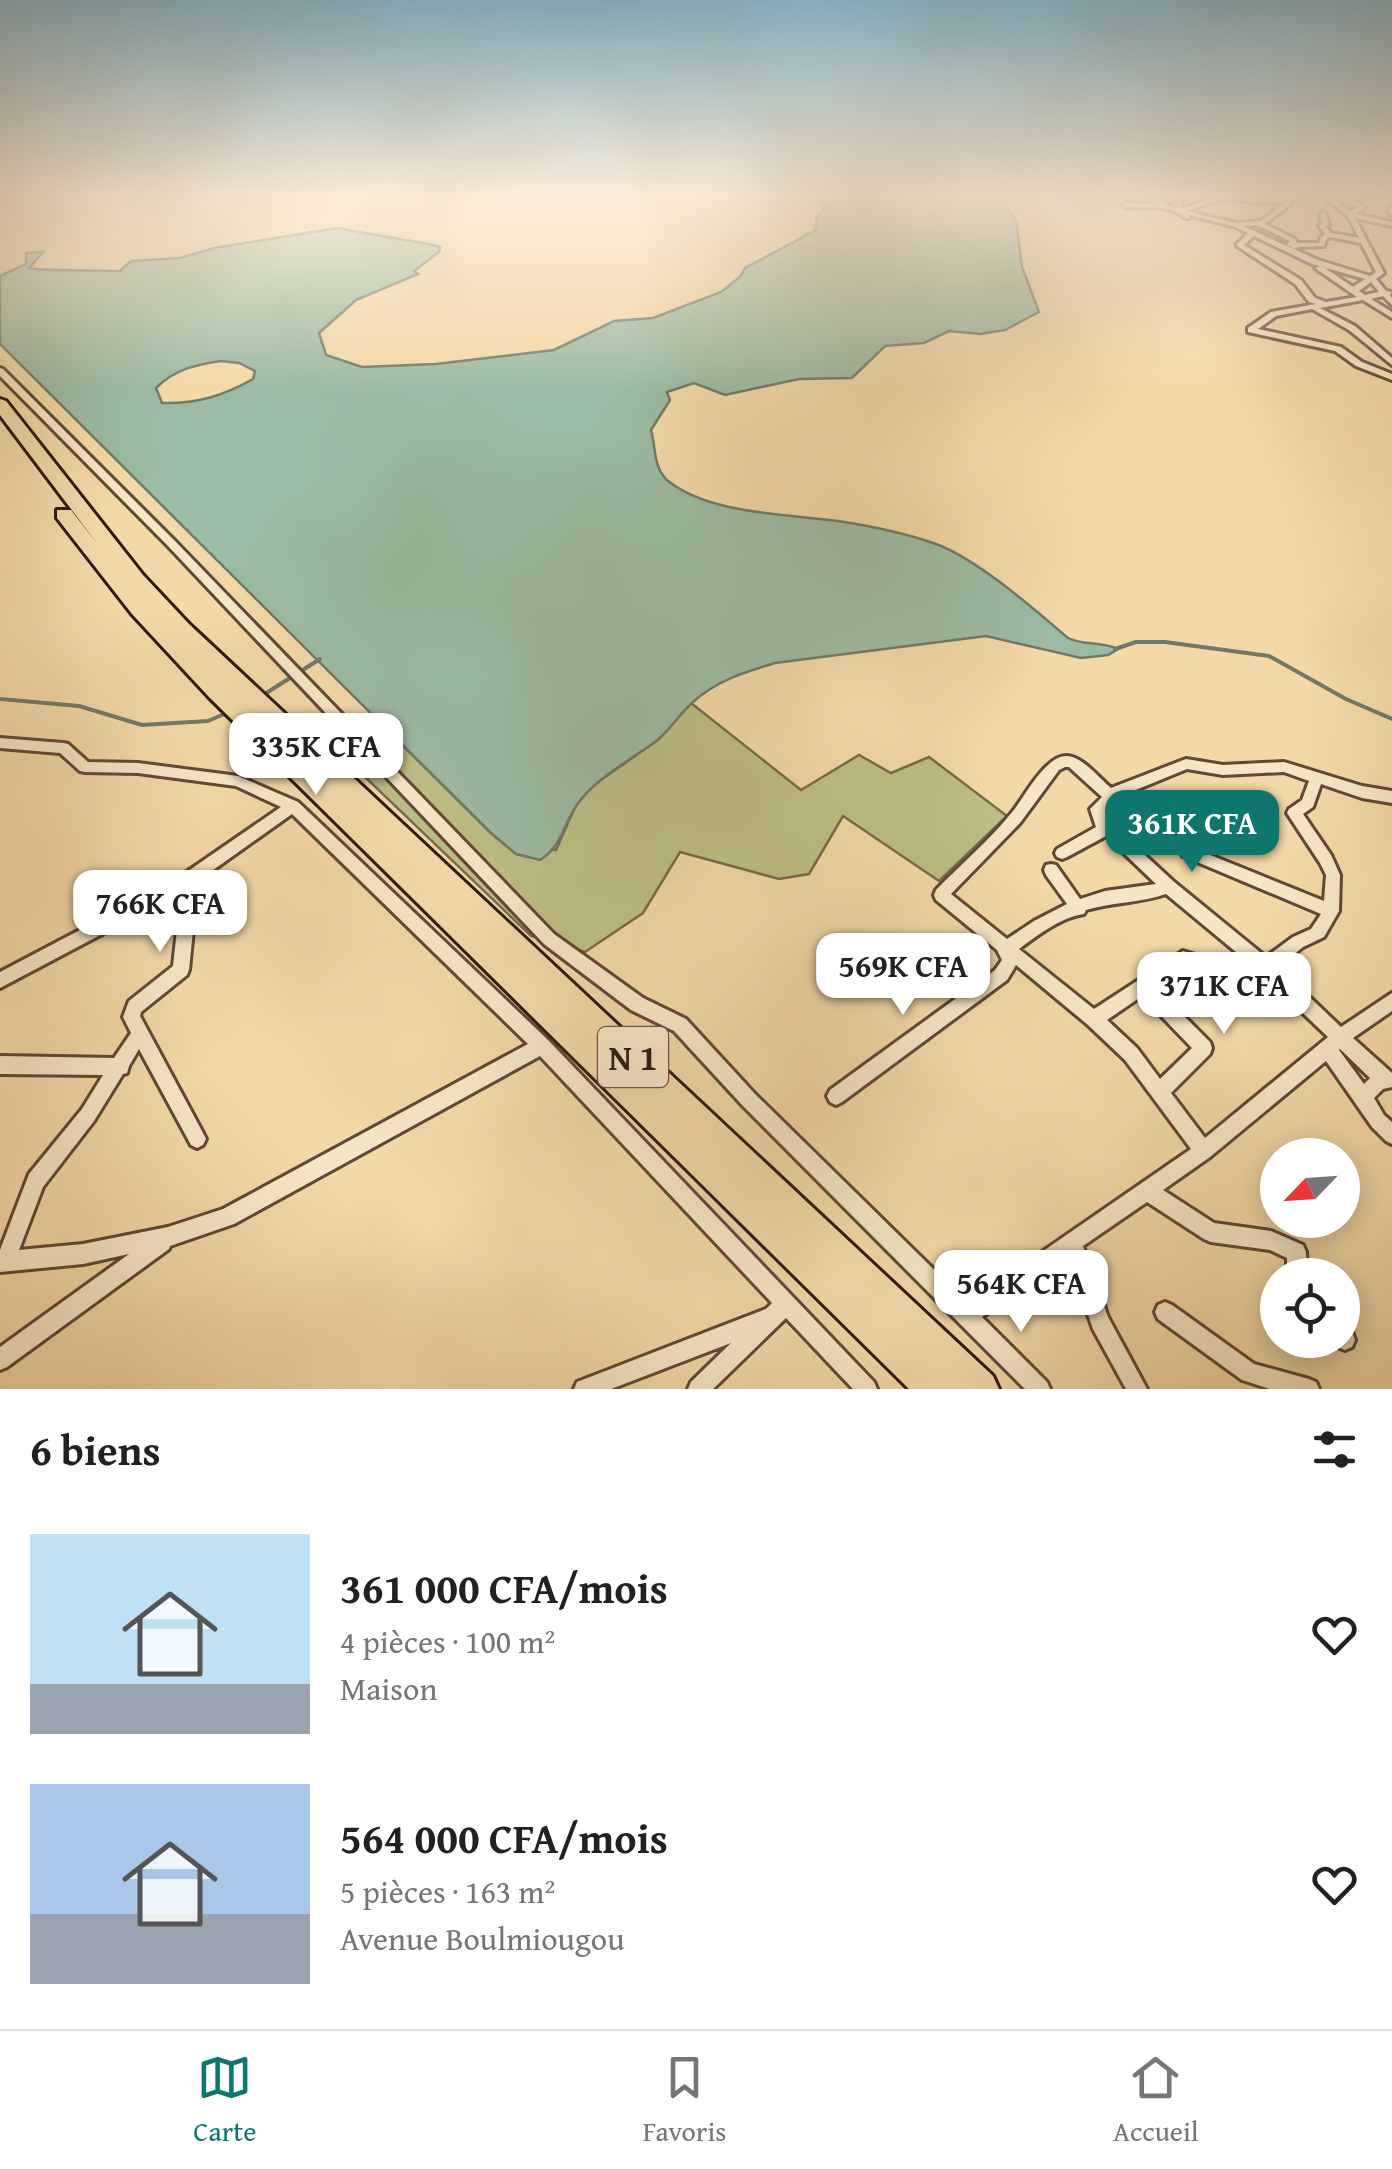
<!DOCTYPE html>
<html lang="fr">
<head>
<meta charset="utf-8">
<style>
	:root { --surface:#fff; --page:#f6f6f6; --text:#202124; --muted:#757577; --line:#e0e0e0; --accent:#0f766e }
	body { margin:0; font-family:"Gentium Book Plus",serif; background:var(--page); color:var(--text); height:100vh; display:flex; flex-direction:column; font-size:38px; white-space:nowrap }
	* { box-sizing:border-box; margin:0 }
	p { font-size:32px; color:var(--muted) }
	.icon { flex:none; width:55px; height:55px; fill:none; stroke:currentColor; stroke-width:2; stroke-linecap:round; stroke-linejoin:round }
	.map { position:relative; height:1389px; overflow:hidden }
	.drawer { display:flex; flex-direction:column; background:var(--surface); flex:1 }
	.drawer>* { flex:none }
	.needle { width:65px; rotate:245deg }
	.controls { position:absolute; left:1260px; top:1138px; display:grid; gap:20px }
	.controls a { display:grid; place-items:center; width:100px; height:100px; border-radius:50%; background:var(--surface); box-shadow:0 5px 25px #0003; font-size:50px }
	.price { position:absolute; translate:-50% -85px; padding:0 22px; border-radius:20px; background:#fff; color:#222; font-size:32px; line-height:65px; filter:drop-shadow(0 2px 5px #0008) }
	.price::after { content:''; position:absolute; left:50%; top:60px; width:30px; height:22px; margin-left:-15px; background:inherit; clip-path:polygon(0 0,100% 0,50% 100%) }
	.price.active { background:var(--accent); color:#fff }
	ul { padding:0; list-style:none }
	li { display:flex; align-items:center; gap:30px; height:250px; padding:0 30px }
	li span { display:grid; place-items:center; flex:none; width:280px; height:200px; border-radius:0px; color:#555 }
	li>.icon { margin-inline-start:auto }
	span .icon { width:120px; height:120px; fill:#fffc; stroke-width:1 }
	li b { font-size:42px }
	h2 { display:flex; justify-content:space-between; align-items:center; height:120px; padding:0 30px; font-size:42px }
	.tabs { display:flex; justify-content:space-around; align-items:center; height:140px; border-top:2px solid var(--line); background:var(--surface); font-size:28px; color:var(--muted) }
	.tabs a { display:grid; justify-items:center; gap:5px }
	.tabs .active { color:var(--accent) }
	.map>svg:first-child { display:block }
	.green { fill:#bdbe86; stroke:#766b4b; stroke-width:2.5 }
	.water { fill:#9cbba4; stroke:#707a69; stroke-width:2.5; fill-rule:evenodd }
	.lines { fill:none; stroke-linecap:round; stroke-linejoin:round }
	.stream { stroke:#707a69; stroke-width:4 }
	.street-casing { stroke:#604836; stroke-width:6 }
	.highway-casing { stroke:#2f1810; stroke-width:6 }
	.street { fill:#f7e6c6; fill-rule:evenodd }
	.highway { fill:#f3d8a8; fill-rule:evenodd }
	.labels { text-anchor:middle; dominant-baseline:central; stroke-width:10; stroke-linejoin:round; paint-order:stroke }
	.shield { fill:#f7e6c6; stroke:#6b5647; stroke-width:2.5 }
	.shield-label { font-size:35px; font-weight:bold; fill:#2f1810 }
</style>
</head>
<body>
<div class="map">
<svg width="1392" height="1389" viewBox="0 0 1392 1389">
	<rect width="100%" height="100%" fill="#f3d8a8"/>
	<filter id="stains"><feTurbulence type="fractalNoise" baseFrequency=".002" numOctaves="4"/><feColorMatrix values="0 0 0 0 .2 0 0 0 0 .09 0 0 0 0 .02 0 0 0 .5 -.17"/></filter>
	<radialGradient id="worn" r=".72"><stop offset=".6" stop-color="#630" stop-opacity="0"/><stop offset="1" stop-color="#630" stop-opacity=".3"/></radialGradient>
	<polygon class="green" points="691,703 801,790 859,755 891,773 929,757 1007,816 939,881 843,816 809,874 779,879 680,852 643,913 585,952 531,936 340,753 379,722 492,834 556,850 575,807 591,787 659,739"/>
	<path class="water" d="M816,194h194l-5,11 11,15 6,47 17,45 -34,18 -25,4 -31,-3 -25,12 -39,3 -33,32 -53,1 -74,16 -31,-12 -27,9 3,8 -19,30c5,17 2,37 16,50 40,34 121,34 171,41 33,5 67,12 98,23 41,15 98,65 132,94 16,8 34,3 50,11l-10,6 -27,3 -95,-22 -211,27c-30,9 -60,18 -83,40 -14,12 -23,29 -37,39 -25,18 -53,33 -73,56 -19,22 -17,46 -42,62l-24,-6 -24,-20 -492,-490v-68l26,-12v-11l17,-1 -14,16c7,3 75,2 91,3l11,-10 49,-3 34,-10 123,-20 97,17 6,2 -1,5 -25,19 4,3 -62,26 -37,33 7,22 36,12 74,-3 118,-14 60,-29 39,-3 68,-26 19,-15 5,-9 71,-38v-11l9,-12zM221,361l18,2 16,8 -2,8c-30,17 -57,25 -91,24l-6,-15c19,-19 39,-23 65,-27z"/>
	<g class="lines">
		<g class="stream">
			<polyline points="1115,649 1136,642 1165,642 1269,656 1346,699 1392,719"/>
			<polyline points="260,697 320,659"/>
			<polyline points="0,699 79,706 142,725 208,721 229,712"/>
		</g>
		<defs>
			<g id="street">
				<polygon points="0,194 10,194 0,198"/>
				<path d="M1143,194c13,0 21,12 34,14l-3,-4 8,-10h7l-9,10 3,4 33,-11 -8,-3 65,6 41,-6 -23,7v3l-26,20 30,15 2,4h22l2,-6 4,-3 -6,-8 3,-2 -2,-10 3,-2 3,2 3,11 -3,2 5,6 28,5 -11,-22 -20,-15 10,-3 -7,-4h9l6,3 40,-3 -34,6 13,7 -8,7 35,8v4l-37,-8 29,55 -8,6 10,12 6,1 -2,3 2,3v7l-9,-9 -12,3 21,13v6l-29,-18 -43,8 35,18 37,32v7l-43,-35 -37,-21 -36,7 -18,13 83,18 21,15 30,12v6l-36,-14 -21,-15 -87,-19v-4l23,-16 45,-8 -7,-2 -14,-18 -58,-38v-2l11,-11 -12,-6 -47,-12v3h-4c-14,-14 -40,-10 -59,-11l-3,-2 3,-2 29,1zM1223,198l38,5 25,-1 -25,19 -25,2 -49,-12zM1344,201l13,6 -6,5 -14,-10zM1257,225l33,16 -3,4 8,4 3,-2 26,-1 3,-8 3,-1 31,6 15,29 -6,4 -52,-16 -75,-34zM1254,236l58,28 53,15 -12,8 -31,-21 -7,2 42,29 -31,5 -11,-4 -14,-18 -57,-35zM1371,282l8,10 -14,3 -6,-4z"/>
				<polygon points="1392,206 1392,215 1389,213 1389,208"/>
				<path d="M0,368l3,1 173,173 378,392 89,64 43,21 69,75 213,209 223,-154 -66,-89 -37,-35 -72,-60 -9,15 -165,122 -6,3 -6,-3 -3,-6 3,-6 165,-120 7,-10 -5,-10 -61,-50 -2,-5 2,-5c25,-26 55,-51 77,-79 12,-15 33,-56 54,-55 16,1 32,22 44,32l75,-29 37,6 61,-3 78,24 30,5v12l-30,-5 -41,-14 -8,23 -10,7 28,41 9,20 -1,36 -15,26 -21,10 -25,20 63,60 51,-34v18l-39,27 39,35v14l-9,2 -9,9 10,17 8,7v22l-6,-3 -14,-14 -46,-66 -116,96 -47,33 51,33 57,8 32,14 3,7 1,23h-20v-17l-17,-8 -59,-8 -7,-3 -57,-37 -64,44 25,71 39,72h-21l-33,-60 -25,-72 -86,60 65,65 3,7h-25l-282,-283 -69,-75 -43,-21 -87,-66 -376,-398 -168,-170zM1065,767h4l33,30 -12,12 6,18 -39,22 -2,4 2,4 5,2 5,-2 39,-21 50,48 -51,7 -25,8 -24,-34 -5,-1 -5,1 -2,5 2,5 21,29 -33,17 -27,18 -56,-45 69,-71 39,-53zM1187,769l36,6 61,-3 25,9 -7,19 -13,9 -2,4 33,50 6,12 -2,26 -136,-55 -5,2 -2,4 2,4 138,58 -10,15 -18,8 -27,20 -93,-76 -65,-60 -3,-10 16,-15zM1166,894l88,73 -15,9 -14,1 -23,-20 -19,-6 -89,58 -75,-60c19,-14 42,-32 65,-35l2,-4c26,-8 54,-7 80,-16zM1185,966c11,4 16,13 26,20 19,13 38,2 54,-9l63,60 -123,101 -34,-45 39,-39 2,-6 -2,-6 -55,-55zM1142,996l50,52 -32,31 -23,-31 -30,-28zM1340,1049l30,29 -6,6 -25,-34z"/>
				<path d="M0,738l63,5 5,1 20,18 50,1 100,13 60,26 250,238 326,342 3,7h-24l-67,-71 -73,71h-25l3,-7 40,-39 -120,46h-37l3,-7 189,-73 6,-6 -232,-247 -306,168 -64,22 -1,3 -162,118 -7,3v-23l129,-93 -46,10 -83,8v-22l29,-76 53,-65 21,-34 -103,-1v-18l114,2 17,-25 -8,-16 6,-16 44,-35 4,-36 -3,-34 -174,92v-16l175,-92 106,-73 -45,-21 -98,-13 -53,-1 -5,-1 -20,-18 -60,-5zM292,814l236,230 -305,165 -55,18 -85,17 -64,6 24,-63 51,-66 29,-47 4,-1 2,-7 10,-17 52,96 6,3 6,-3 3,-6 -3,-6 -63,-117 1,-4 46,-37 2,-5 4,-40 -5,-42z"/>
				<polygon points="1165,1302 1172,1305 1254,1364 1309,1379 1316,1382 1319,1389 1270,1389 1242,1380 1158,1319 1155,1312 1158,1305"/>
				<polygon points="1342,1320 1349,1323 1355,1340 1352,1347 1345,1350 1338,1347 1335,1340 1342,1340"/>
			</g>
			<polygon id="highway" points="0,399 6,401 143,575 189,624 993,1376 999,1389 909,1389 209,697 132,614 57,518 57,510 71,510 99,546 0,415"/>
		</defs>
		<use href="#street" class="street-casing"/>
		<use href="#highway" class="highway-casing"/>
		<use href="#street" class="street"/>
		<use href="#highway" class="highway"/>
	</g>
	<linearGradient id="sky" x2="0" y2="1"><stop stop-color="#89b7cd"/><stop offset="0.5" stop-color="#faedd8"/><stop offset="1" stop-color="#faedd8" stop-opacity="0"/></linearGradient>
	<rect width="1392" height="389" fill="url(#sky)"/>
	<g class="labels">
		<rect class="shield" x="598" y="1027" width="70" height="60" rx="8"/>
		<g class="shield-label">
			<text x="633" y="1057">N 1</text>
		</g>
	</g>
	<rect width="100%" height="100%" filter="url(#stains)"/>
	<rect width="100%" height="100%" fill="url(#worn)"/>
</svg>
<div class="controls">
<a><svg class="needle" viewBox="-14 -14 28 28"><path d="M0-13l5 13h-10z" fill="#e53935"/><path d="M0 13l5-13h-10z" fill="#757577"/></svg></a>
<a><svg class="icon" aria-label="locate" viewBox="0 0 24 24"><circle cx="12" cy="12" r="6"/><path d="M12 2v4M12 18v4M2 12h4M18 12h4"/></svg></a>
</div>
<b class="price" style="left:316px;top:798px">335K CFA</b>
<b class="price active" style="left:1192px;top:875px">361K CFA</b>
<b class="price" style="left:160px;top:955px">766K CFA</b>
<b class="price" style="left:903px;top:1018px">569K CFA</b>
<b class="price" style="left:1224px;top:1037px">371K CFA</b>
<b class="price" style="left:1021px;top:1335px">564K CFA</b>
</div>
<section class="drawer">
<h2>6 biens<svg class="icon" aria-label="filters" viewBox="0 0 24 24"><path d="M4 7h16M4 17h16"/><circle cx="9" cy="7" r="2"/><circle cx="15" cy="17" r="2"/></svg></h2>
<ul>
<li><span style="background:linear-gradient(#bfe0f5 75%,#9aa5b1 0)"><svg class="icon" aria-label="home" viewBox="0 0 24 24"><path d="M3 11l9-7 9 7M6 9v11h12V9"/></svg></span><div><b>361 000 CFA/mois</b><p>4 pièces · 100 m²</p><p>Maison</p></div><svg class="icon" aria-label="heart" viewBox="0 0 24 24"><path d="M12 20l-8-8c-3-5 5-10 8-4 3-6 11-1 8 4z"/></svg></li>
<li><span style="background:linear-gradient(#a9c7e8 65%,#9aa5b1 0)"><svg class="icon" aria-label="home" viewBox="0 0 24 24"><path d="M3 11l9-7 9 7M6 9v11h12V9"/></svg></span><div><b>564 000 CFA/mois</b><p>5 pièces · 163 m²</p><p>Avenue Boulmiougou</p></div><svg class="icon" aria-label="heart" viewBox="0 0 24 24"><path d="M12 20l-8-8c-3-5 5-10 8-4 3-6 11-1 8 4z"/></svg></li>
</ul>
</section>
<nav class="tabs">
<a class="active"><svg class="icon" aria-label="map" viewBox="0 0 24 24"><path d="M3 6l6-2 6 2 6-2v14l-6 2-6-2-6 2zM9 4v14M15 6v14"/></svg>Carte</a>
<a><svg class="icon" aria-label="saved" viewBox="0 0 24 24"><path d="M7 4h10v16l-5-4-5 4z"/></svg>Favoris</a>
<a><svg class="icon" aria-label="home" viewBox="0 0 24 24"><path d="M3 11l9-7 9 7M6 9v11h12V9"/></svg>Accueil</a>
</nav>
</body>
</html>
